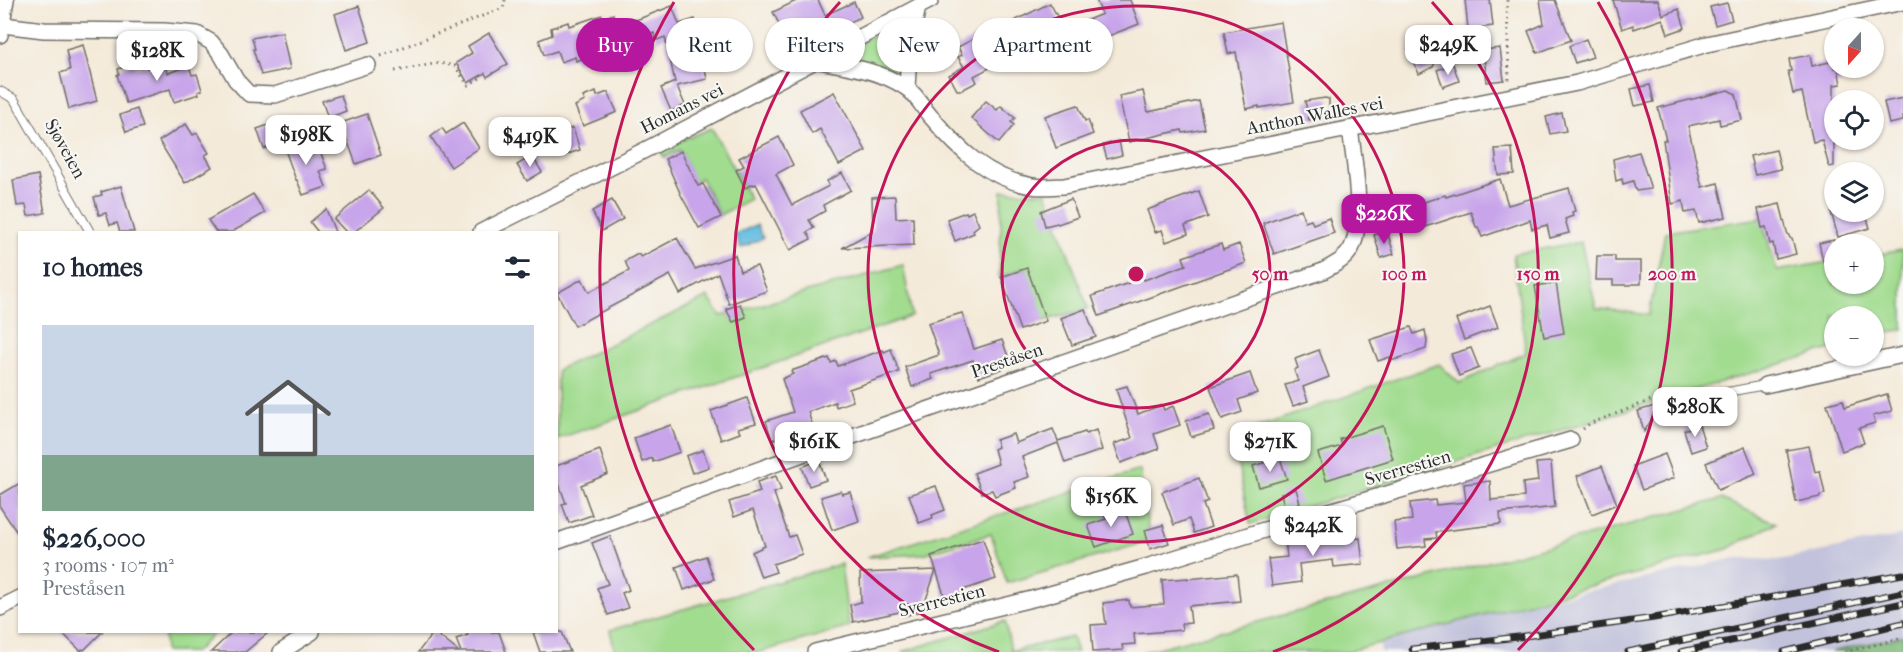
<!DOCTYPE html>
<html lang="en">
<head>
<meta charset="utf-8">
<style>
	:root { --surface:#fff; --page:#f6f6f7; --text:#1f2937; --muted:#747a83; --accent:#b5179e }
	body { margin:0; font-family:"IM FELL French Canon",serif; background:var(--page); color:var(--text); height:100vh; display:flex; flex-direction:column; font-size:22px; white-space:nowrap }
	* { box-sizing:border-box; margin:0 }
	p { font-size:20px; color:var(--muted) }
	.icon { flex:none; width:33px; height:33px; fill:none; stroke:currentColor; stroke-width:2; stroke-linecap:round; stroke-linejoin:round }
	.map { position:relative; flex:1; overflow:hidden }
	.sheet { position:absolute; left:18px; top:231px; width:540px; height:402px; display:flex; flex-direction:column; background:var(--surface); border-radius:0px; box-shadow:0 2px 4px #0004 }
	.sheet>* { flex:none }
	.hud { position:absolute; left:576px; top:18px; width:570px; height:54px; display:flex; gap:12px }
	.needle { width:39px; rotate:201deg }
	.tools { position:absolute; left:1824px; top:18px; display:grid; gap:12px }
	.tools a { display:grid; place-items:center; width:60px; height:60px; border-radius:50%; background:var(--surface); box-shadow:0 2px 4px #0004; font-size:30px }
	.price { position:absolute; translate:-50% -51px; padding:0 14px; border-radius:12px; background:#fff; color:#222; font-size:20px; line-height:39px; filter:drop-shadow(0 2px 3px #0008) }
	.price::after { content:''; position:absolute; left:50%; top:36px; width:18px; height:14px; margin-left:-9px; background:inherit; clip-path:polygon(0 0,100% 0,50% 100%) }
	.price.selected { background:var(--accent); color:#fff }
	ul { padding:0; list-style:none }
	li { display:grid; align-content:center; gap:12px; height:318px; padding:0 24px }
	li span { display:grid; place-items:center; height:186px; border-radius:0px; color:#555 }
	li>.icon { margin-inline-start:auto }
	span .icon { width:108px; height:108px; fill:#fffc; stroke-width:1 }
	li b { font-size:26px }
	h2 { display:flex; justify-content:space-between; align-items:center; height:72px; padding:0 24px; font-size:26px }
	.pill { padding:0 21px; border-radius:27px; background:var(--surface); box-shadow:0 2px 4px #0004; font-size:21px; line-height:54px }
	.pill.selected { background:var(--accent); color:#fff }
	.map>svg:first-child { display:block }
	.industrial { fill:#c2c2dc }
	.green { fill:#a1dc8f; stroke:#66845d; stroke-width:1.5 }
	.forest { fill:#80bc7a; stroke:#567452; stroke-width:1.5 }
	.water { fill:#65bde2; stroke:#487486; stroke-width:1.5 }
	.building { fill:#c8a5ea }
	.lines { fill:none; stroke-linecap:round; stroke-linejoin:round }
	.lane-casing { stroke:#716e68; stroke-width:10 }
	.street-casing { stroke:#716e68; stroke-width:18 }
	.path { stroke:#716e68; stroke-width:3; stroke-dasharray:1.5 4.5; stroke-linecap:butt }
	.lane { stroke:#fff; stroke-width:8 }
	.street { stroke:#fff; stroke-width:15 }
	.rail-casing { stroke:#2b2b2b; stroke-width:7 }
	.rail { stroke:#f6f6f2; stroke-width:4.5; stroke-dasharray:14; stroke-linecap:butt }
	.ring { fill:none; stroke:#c2185b; stroke-width:3 }
	.labels { text-anchor:middle; dominant-baseline:central; stroke-width:4.5; stroke-linejoin:round; paint-order:stroke }
	.street-label { font-size:18px; fill:#2b2b2b; stroke:#f6f6f2 }
	.centre { fill:#c2185b; stroke:#f6f6f2; stroke-width:3 }
	.ring-label { font-size:18px; text-anchor:middle; font-weight:bold; fill:#c2185b; stroke:#f6f6f2; stroke-width:4.5; stroke-linejoin:round; paint-order:stroke }
</style>
</head>
<body>
<div class="map">
<svg width="1903" height="652" viewBox="0 0 1903 652">
	<rect width="100%" height="100%" fill="#f6f6f2"/>
	<filter id="ink" filterUnits="userSpaceOnUse"><feTurbulence type="fractalNoise" baseFrequency=".0167" numOctaves="2"/><feDisplacementMap in="SourceGraphic" scale="12" xChannelSelector="R" yChannelSelector="G"/><feConvolveMatrix kernelMatrix="1 2 1 2 8 2 1 2 1" color-interpolation-filters="sRGB"/></filter>
	<filter id="wash" filterUnits="userSpaceOnUse"><feTurbulence type="fractalNoise" baseFrequency=".008" numOctaves="4" result="noise"/><feDisplacementMap in="SourceGraphic" scale="24" xChannelSelector="R" yChannelSelector="G"/><feGaussianBlur stdDeviation="1.35" result="paint"/><feColorMatrix in="noise" values="0 0 0 0 0 0 0 0 0 0 0 0 0 0 0 0 0 1.4 0 .05"/><feComposite in="paint" operator="in"/></filter>
	<g filter="url(#wash)">
		<rect width="100%" height="100%" fill="#f4ead9"/>
		<polygon class="industrial" points="1903,535 1903,636 1831,652 1381,652 1376,622 1475,611 1570,595 1736,558 1778,560"/>
		<g class="green">
			<polygon points="908,19 898,73 836,54"/>
			<polygon points="712,128 750,199 720,215 701,178 679,190 689,169 680,150 664,157 659,149"/>
			<polygon points="1002,191 1046,192 1088,308 1044,321 1025,268 999,277"/>
			<polygon points="1761,218 1777,271 1834,261 1834,284 1874,284 1874,255 1903,250 1903,329 1874,337 1874,316 1834,316 1834,348 1250,524 1232,436 1439,364 1459,383 1526,353 1513,254 1581,242 1596,308 1649,315 1665,232"/>
			<polygon points="903,265 912,316 557,439 557,370 708,297 721,316"/>
			<polygon points="1140,470 1150,541 1007,583 991,534 923,554 867,557"/>
			<polygon points="1721,499 1776,523 1727,549 1346,652 1142,652 1584,537"/>
			<polygon points="841,564 849,627 760,652 615,652 610,630"/>
			<polygon points="1005,621 1011,651 1072,637 1077,652 901,652"/>
			<polygon points="164,632 215,632 195,652 165,652"/>
		</g>
		<polygon class="forest" points="1903,636 1903,652 1831,652"/>
		<polygon class="water" points="757,225 763,238 741,248 735,234"/>
		<g id="blocks">
			<g class="building">
				<polygon points="798,0 818,0 825,15 854,2 861,17 837,28 840,34 821,44 812,26 798,32 797,30 784,34 773,12"/>
				<polygon points="1096,0 1130,0 1139,24 1093,42 1085,21 1102,14"/>
				<polygon points="1465,0 1490,0 1493,26 1468,29"/>
				<polygon points="1540,0 1555,0 1571,40 1537,53 1528,31 1544,24"/>
				<polygon points="1613,0 1658,0 1663,15 1679,9 1685,28 1668,34 1663,19 1634,29 1633,25 1622,29"/>
				<polygon points="1050,3 1063,27 1045,36 1048,41 1031,50 1016,20"/>
				<polygon points="1727,3 1732,20 1715,25 1710,7"/>
				<polygon points="359,6 370,42 346,50 335,14"/>
				<polygon points="672,6 679,24 695,19 707,79 677,86 685,105 671,111 661,88 675,82 665,37 657,40 654,33 576,61 575,57 561,62 557,51 544,55 539,40 552,35 551,28 568,22 569,26 602,15 603,18 613,14 618,27"/>
				<polygon points="1281,22 1294,102 1259,108 1259,106 1246,109 1236,52 1228,54 1224,32"/>
				<polygon points="282,32 290,69 261,75 253,49 255,49 252,38"/>
				<polygon points="489,33 508,64 487,77 485,73 468,83 456,63 472,53 468,46"/>
				<polygon points="977,37 993,66 974,76 977,82 962,90 957,90 949,75 964,67 958,57 962,55 958,47"/>
				<polygon points="1586,39 1593,57 1575,63 1569,46"/>
				<polygon points="1432,41 1443,44 1433,67 1419,74 1409,51"/>
				<polygon points="83,45 97,101 69,109 60,73 70,70 66,50"/>
				<polygon points="1500,48 1504,80 1487,82 1483,50"/>
				<polygon points="1810,55 1812,66 1834,61 1834,68 1838,68 1841,84 1834,85 1834,166 1829,167 1822,140 1813,142 1802,92 1793,94 1788,71 1791,71 1789,59"/>
				<polygon points="163,62 168,73 189,66 192,75 197,74 202,90 198,92 199,94 174,102 170,89 126,103 117,75 119,74 118,69 134,64 136,68 146,65 147,68"/>
				<polygon points="1453,64 1459,81 1443,87 1437,70"/>
				<polygon points="1650,85 1654,102 1635,106 1631,89"/>
				<polygon points="1728,90 1736,94 1742,120 1720,125 1719,119 1688,126 1702,187 1718,183 1726,217 1699,223 1696,211 1685,213 1683,201 1672,204 1663,140 1666,140 1658,108"/>
				<polygon points="1143,91 1148,112 1199,101 1205,129 1183,133 1182,130 1129,142 1119,96"/>
				<polygon points="596,92 597,96 608,92 617,112 583,126 575,106 585,101 583,97"/>
				<polygon points="834,92 866,151 839,165 820,129 812,134 800,110"/>
				<polygon points="341,95 346,111 328,118 322,101"/>
				<polygon points="1325,98 1329,99 1329,117 1309,120 1305,101"/>
				<polygon points="1903,98 1903,121 1889,124 1884,102"/>
				<polygon points="986,101 997,110 1001,106 1015,118 1011,122 1014,125 999,143 971,118"/>
				<polygon points="1078,105 1085,121 1088,120 1093,134 1056,148 1045,116"/>
				<polygon points="137,109 143,127 126,132 120,115"/>
				<polygon points="1562,113 1566,131 1550,134 1546,117"/>
				<polygon points="367,114 381,155 356,164 341,123"/>
				<polygon points="277,122 284,142 264,149 257,129"/>
				<polygon points="463,123 479,148 451,167 431,137 442,128 446,134"/>
				<polygon points="186,124 193,135 197,133 209,153 205,155 212,167 185,183 159,141"/>
				<polygon points="573,128 580,150 562,156 555,133"/>
				<polygon points="779,137 793,165 776,174 792,205 829,186 827,181 842,173 851,190 823,205 825,211 809,220 814,228 807,232 811,239 790,250 756,184 754,185 753,184 745,188 736,170 744,166 739,158"/>
				<polygon points="309,138 314,153 320,151 327,169 320,171 326,187 303,195 297,180 296,180 284,147"/>
				<polygon points="1119,141 1122,155 1107,159 1103,145"/>
				<polygon points="1512,148 1514,174 1498,175 1495,149"/>
				<polygon points="1776,150 1781,169 1755,175 1750,156"/>
				<polygon points="681,151 698,186 703,184 721,217 699,228 681,195 665,159"/>
				<polygon points="1639,152 1651,189 1636,191 1633,181 1623,184 1622,179 1616,181 1613,159"/>
				<polygon points="532,156 542,172 527,181 517,165"/>
				<polygon points="38,175 45,213 28,216 26,205 17,206 13,180"/>
				<polygon points="1500,179 1508,205 1569,188 1575,211 1572,212 1573,216 1565,219 1569,233 1550,238 1547,225 1532,229 1530,220 1482,237 1478,227 1476,227 1471,212 1413,231 1406,208 1445,195 1446,197"/>
				<polygon points="121,186 134,232 120,232 117,223 110,225 106,213 99,215 94,197 102,195 101,192"/>
				<polygon points="369,190 384,208 354,232 346,232 334,219"/>
				<polygon points="1199,191 1208,217 1185,226 1188,234 1166,242 1162,230 1155,232 1147,210"/>
				<polygon points="253,194 265,213 232,232 216,232 208,220"/>
				<polygon points="895,196 896,218 913,217 914,245 842,248 873,231 872,197"/>
				<polygon points="1071,199 1078,217 1058,224 1057,223 1045,226 1041,211"/>
				<polygon points="612,200 623,219 602,231 592,211"/>
				<polygon points="1780,204 1787,232 1790,238 1792,238 1796,254 1776,259 1773,243 1770,244 1766,227 1762,228 1758,209"/>
				<polygon points="326,209 335,232 318,232 310,222"/>
				<polygon points="1301,209 1305,222 1311,220 1313,224 1329,218 1334,233 1274,254 1263,223"/>
				<polygon points="973,211 979,225 973,230 974,233 955,241 947,219 966,212 967,214"/>
				<polygon points="1831,212 1865,212 1870,228 1838,237"/>
				<polygon points="1387,231 1394,254 1381,258 1374,235"/>
				<polygon points="677,238 695,269 735,255 740,271 757,266 767,291 729,304 718,273 680,294 670,275 575,326 557,293 582,279 589,292 629,271 625,261 638,254 641,257"/>
				<polygon points="1834,240 1834,259 1823,261 1819,243"/>
				<polygon points="1221,244 1223,250 1239,244 1246,263 1099,316 1092,296 1143,278 1144,280 1186,265 1183,257"/>
				<polygon points="1597,256 1615,256 1615,261 1641,261 1641,284 1632,284 1631,285 1613,285 1613,280 1596,280"/>
				<polygon points="1027,268 1046,321 1020,330 1001,277"/>
				<polygon points="1556,283 1564,333 1544,337 1535,286"/>
				<polygon points="740,304 746,317 733,322 726,309"/>
				<polygon points="1490,306 1498,327 1464,340 1456,319"/>
				<polygon points="1085,309 1096,337 1072,345 1061,318"/>
				<polygon points="962,313 974,349 1002,340 1009,359 999,363 1002,369 979,377 973,360 931,374 933,379 912,387 905,367 939,355 928,323"/>
				<polygon points="1411,327 1414,334 1425,330 1427,341 1426,349 1391,361 1390,357 1378,361 1370,340"/>
				<polygon points="1471,348 1479,368 1459,376 1451,354"/>
				<polygon points="891,349 899,372 849,389 853,401 836,407 835,402 808,412 815,433 796,440 793,432 772,440 766,421 793,412 782,379 793,374 791,371 829,358 831,363 836,361 838,366 883,350 884,352"/>
				<polygon points="1319,350 1329,377 1303,387 1308,401 1293,406 1285,385 1298,381 1294,370 1298,368 1295,359"/>
				<polygon points="1250,373 1257,393 1238,400 1242,412 1222,419 1210,387"/>
				<polygon points="1127,386 1138,414 1162,405 1164,410 1173,406 1180,425 1154,434 1159,449 1121,463 1114,444 1132,438 1116,389"/>
				<polygon points="1887,394 1892,411 1873,416 1875,423 1859,428 1864,443 1842,451 1827,404 1843,400 1845,407"/>
				<polygon points="747,398 756,423 738,428 740,433 721,440 711,411"/>
				<polygon points="1661,404 1644,432 1638,411"/>
				<polygon points="1209,414 1214,430 1191,437 1186,421"/>
				<polygon points="671,425 680,452 653,462 652,458 642,462 634,438"/>
				<polygon points="1699,425 1706,447 1691,452 1684,430"/>
				<polygon points="1383,426 1393,459 1326,480 1318,453 1342,446 1340,439"/>
				<polygon points="1053,429 1058,441 1085,432 1086,434 1096,430 1102,450 1065,463 1058,443 1022,457 1029,477 1014,482 1016,488 995,496 992,490 982,493 974,473 998,464 994,449 998,447 996,440 1013,434 1016,443"/>
				<polygon points="1809,446 1815,472 1820,471 1825,494 1820,495 1820,497 1796,502 1786,450"/>
				<polygon points="1745,447 1756,474 1718,490 1706,463"/>
				<polygon points="600,450 608,474 581,485 592,515 569,523 562,504 566,503 556,476 556,466"/>
				<polygon points="703,450 709,467 692,473 686,456"/>
				<polygon points="1665,454 1674,478 1642,490 1633,466"/>
				<polygon points="1280,458 1287,479 1259,487 1253,466"/>
				<polygon points="819,460 826,480 809,486 802,467"/>
				<polygon points="1551,462 1555,507 1500,513 1501,524 1436,532 1437,538 1425,539 1426,546 1397,549 1394,522 1412,520 1410,503 1435,500 1436,505 1466,502 1464,484 1490,481 1491,500 1524,497 1523,483 1538,481 1536,463"/>
				<polygon points="1602,466 1617,504 1592,514 1577,476"/>
				<polygon points="776,476 781,490 774,493 789,537 795,535 802,554 773,564 776,572 761,577 752,552 765,546 753,510 734,517 729,502 760,492 757,482"/>
				<polygon points="1199,478 1208,502 1203,504 1211,527 1194,533 1189,519 1174,525 1162,492"/>
				<polygon points="20,483 20,537 0,507 0,495"/>
				<polygon points="936,486 945,510 932,515 933,518 919,523 909,495"/>
				<polygon points="1296,489 1300,503 1285,508 1281,494"/>
				<polygon points="841,491 842,494 850,492 859,521 832,530 821,497"/>
				<polygon points="1124,508 1133,534 1096,547 1088,525 1106,519 1104,514"/>
				<polygon points="1163,525 1169,543 1150,549 1145,530"/>
				<polygon points="610,536 629,590 622,593 628,608 608,615 597,588 608,584 592,543"/>
				<polygon points="1311,536 1312,543 1360,538 1363,564 1334,567 1333,560 1299,564 1301,582 1272,586 1268,559 1287,557 1285,539"/>
				<polygon points="983,539 996,579 963,590 964,592 945,598 936,570 922,611 904,616 904,611 853,622 850,605 861,602 860,573 936,570 931,556"/>
				<polygon points="706,556 714,579 684,590 676,567"/>
				<polygon points="1237,574 1240,601 1189,606 1191,623 1181,624 1182,630 1134,634 1135,644 1122,645 1123,650 1093,652 1091,625 1106,624 1103,603 1129,600 1130,607 1164,604 1162,580 1188,578 1188,579"/>
				<polygon points="61,632 102,632 84,650 82,649 81,651"/>
				<polygon points="232,632 269,632 245,652 211,652"/>
				<polygon points="434,632 459,652 418,652"/>
				<polygon points="466,632 499,632 506,652 461,652 456,639 468,635"/>
				<polygon points="533,632 562,632 570,652 540,652"/>
			</g>
		</g>
	</g>
	<g filter="url(#ink)">
		<use href="#blocks" fill-opacity="0" stroke="#716e68" stroke-width="1.5"/>
		<g class="lines">
			<defs>
				<g id="lane">
					<polyline points="0,91 14,99 90,232"/>
					<polyline points="1680,403 1717,394 1765,385"/>
				</g>
				<g id="street">
					<polyline points="3,25 44,30 164,31 197,34 211,42 221,54 236,80 249,94 275,95 368,65"/>
					<polyline points="0,35 6,0"/>
					<path d="M818,61c29,5 61,9 87,26 11,6 18,22 27,31 27,32 57,61 100,68 11,2 22,0 32,0l513,-103 130,-39 196,-42"/>
					<path d="M907,88c1,-28 4,-54 11,-81"/>
					<polyline points="481,232 649,148 931,0"/>
					<polyline points="1765,385 1903,355"/>
					<path d="M556,542l294,-105 473,-166c11,-6 22,-11 28,-22 14,-27 3,-90 -1,-120"/>
					<polyline points="0,608 20,598"/>
					<polyline points="281,652 312,632"/>
					<polyline points="815,652 1036,598 1146,567 1261,531 1571,440"/>
				</g>
			</defs>
			<use href="#lane" class="lane-casing"/>
			<use href="#street" class="street-casing"/>
			<g class="path">
				<polyline points="1507,0 1509,82"/>
				<polyline points="381,56 503,8 505,0"/>
				<polyline points="395,71 439,63 455,66 468,85 482,77"/>
				<polyline points="1583,429 1589,424 1662,396 1670,399"/>
				<polyline points="1845,652 1903,638"/>
			</g>
			<use href="#lane" class="lane"/>
			<use href="#street" class="street"/>
			<defs>
				<g id="rail">
					<polyline points="1412,649 1518,637 1654,618 1903,574"/>
					<polyline points="1628,652 1903,592"/>
					<polyline points="1681,652 1903,603"/>
					<polyline points="1784,652 1903,623"/>
				</g>
			</defs>
			<use href="#rail" class="rail-casing"/>
			<use href="#rail" class="rail"/>
		</g>
	</g>
	<g class="ring">
		<circle cx="1136" cy="274" r="134"/>
		<circle cx="1136" cy="274" r="268"/>
		<path d="M999 652A402 402 0 0 1 840 2M1432 2A402 402 0 0 1 1273 652"/>
		<path d="M754 650A536 536 0 0 1 674 2M1598 2A536 536 0 0 1 1518 650"/>
	</g>
	<g class="labels">
		<g class="street-label">
			<text transform="translate(682 109) rotate(-27)">Homans vei</text>
			<text transform="translate(1315 116) rotate(-11)">Anthon Walles vei</text>
			<text transform="translate(65 149) rotate(61)">Sjøveien</text>
			<text transform="translate(1007 361) rotate(-19)">Preståsen</text>
			<text transform="translate(1408 468) rotate(-16)">Sverrestien</text>
			<text transform="translate(942 601) rotate(-14)">Sverrestien</text>
		</g>
	</g>
	<circle cx="1136" cy="274" r="9" class="centre"/>
	<g class="ring-label">
		<text x="1270" y="280">50 m</text>
		<text x="1404" y="280">100 m</text>
		<text x="1538" y="280">150 m</text>
		<text x="1672" y="280">200 m</text>
	</g>
</svg>
<div class="tools">
<a><svg class="needle" viewBox="-14 -14 28 28"><path d="M0-13l5 13h-10z" fill="#e53935"/><path d="M0 13l5-13h-10z" fill="#747a83"/></svg></a>
<a><svg class="icon" aria-label="locate" viewBox="0 0 24 24"><circle cx="12" cy="12" r="6"/><path d="M12 2v4M12 18v4M2 12h4M18 12h4"/></svg></a>
<a><svg class="icon" aria-label="layers" viewBox="0 0 24 24"><path d="M12 4l9 5-9 5-9-5zM3 14l9 5 9-5"/></svg></a>
<a>+</a>
<a>−</a>
</div>
<b class="price" style="left:1448px;top:76px">$249K</b>
<b class="price" style="left:157px;top:82px">$128K</b>
<b class="price" style="left:306px;top:166px">$198K</b>
<b class="price" style="left:530px;top:168px">$419K</b>
<b class="price selected" style="left:1384px;top:245px">$226K</b>
<b class="price" style="left:1695px;top:438px">$280K</b>
<b class="price" style="left:814px;top:473px">$161K</b>
<b class="price" style="left:1270px;top:473px">$271K</b>
<b class="price" style="left:1111px;top:528px">$156K</b>
<b class="price" style="left:1313px;top:557px">$242K</b>
<div class="hud">
<a class="pill selected">Buy</a>
<a class="pill">Rent</a>
<a class="pill">Filters</a>
<a class="pill">New</a>
<a class="pill">Apartment</a>
</div>
<section class="sheet">
<h2>10 homes<svg class="icon" aria-label="filters" viewBox="0 0 24 24"><path d="M4 7h16M4 17h16"/><circle cx="9" cy="7" r="2"/><circle cx="15" cy="17" r="2"/></svg></h2>
<ul>
<li><span style="background:linear-gradient(#c9d6e8 70%,#7fa58c 0)"><svg class="icon" aria-label="home" viewBox="0 0 24 24"><path d="M3 11l9-7 9 7M6 9v11h12V9"/></svg></span><div><b>$226,000</b><p>3 rooms · 107 m²</p><p>Preståsen</p></div></li>
</ul>
</section>
</div>
</body>
</html>
